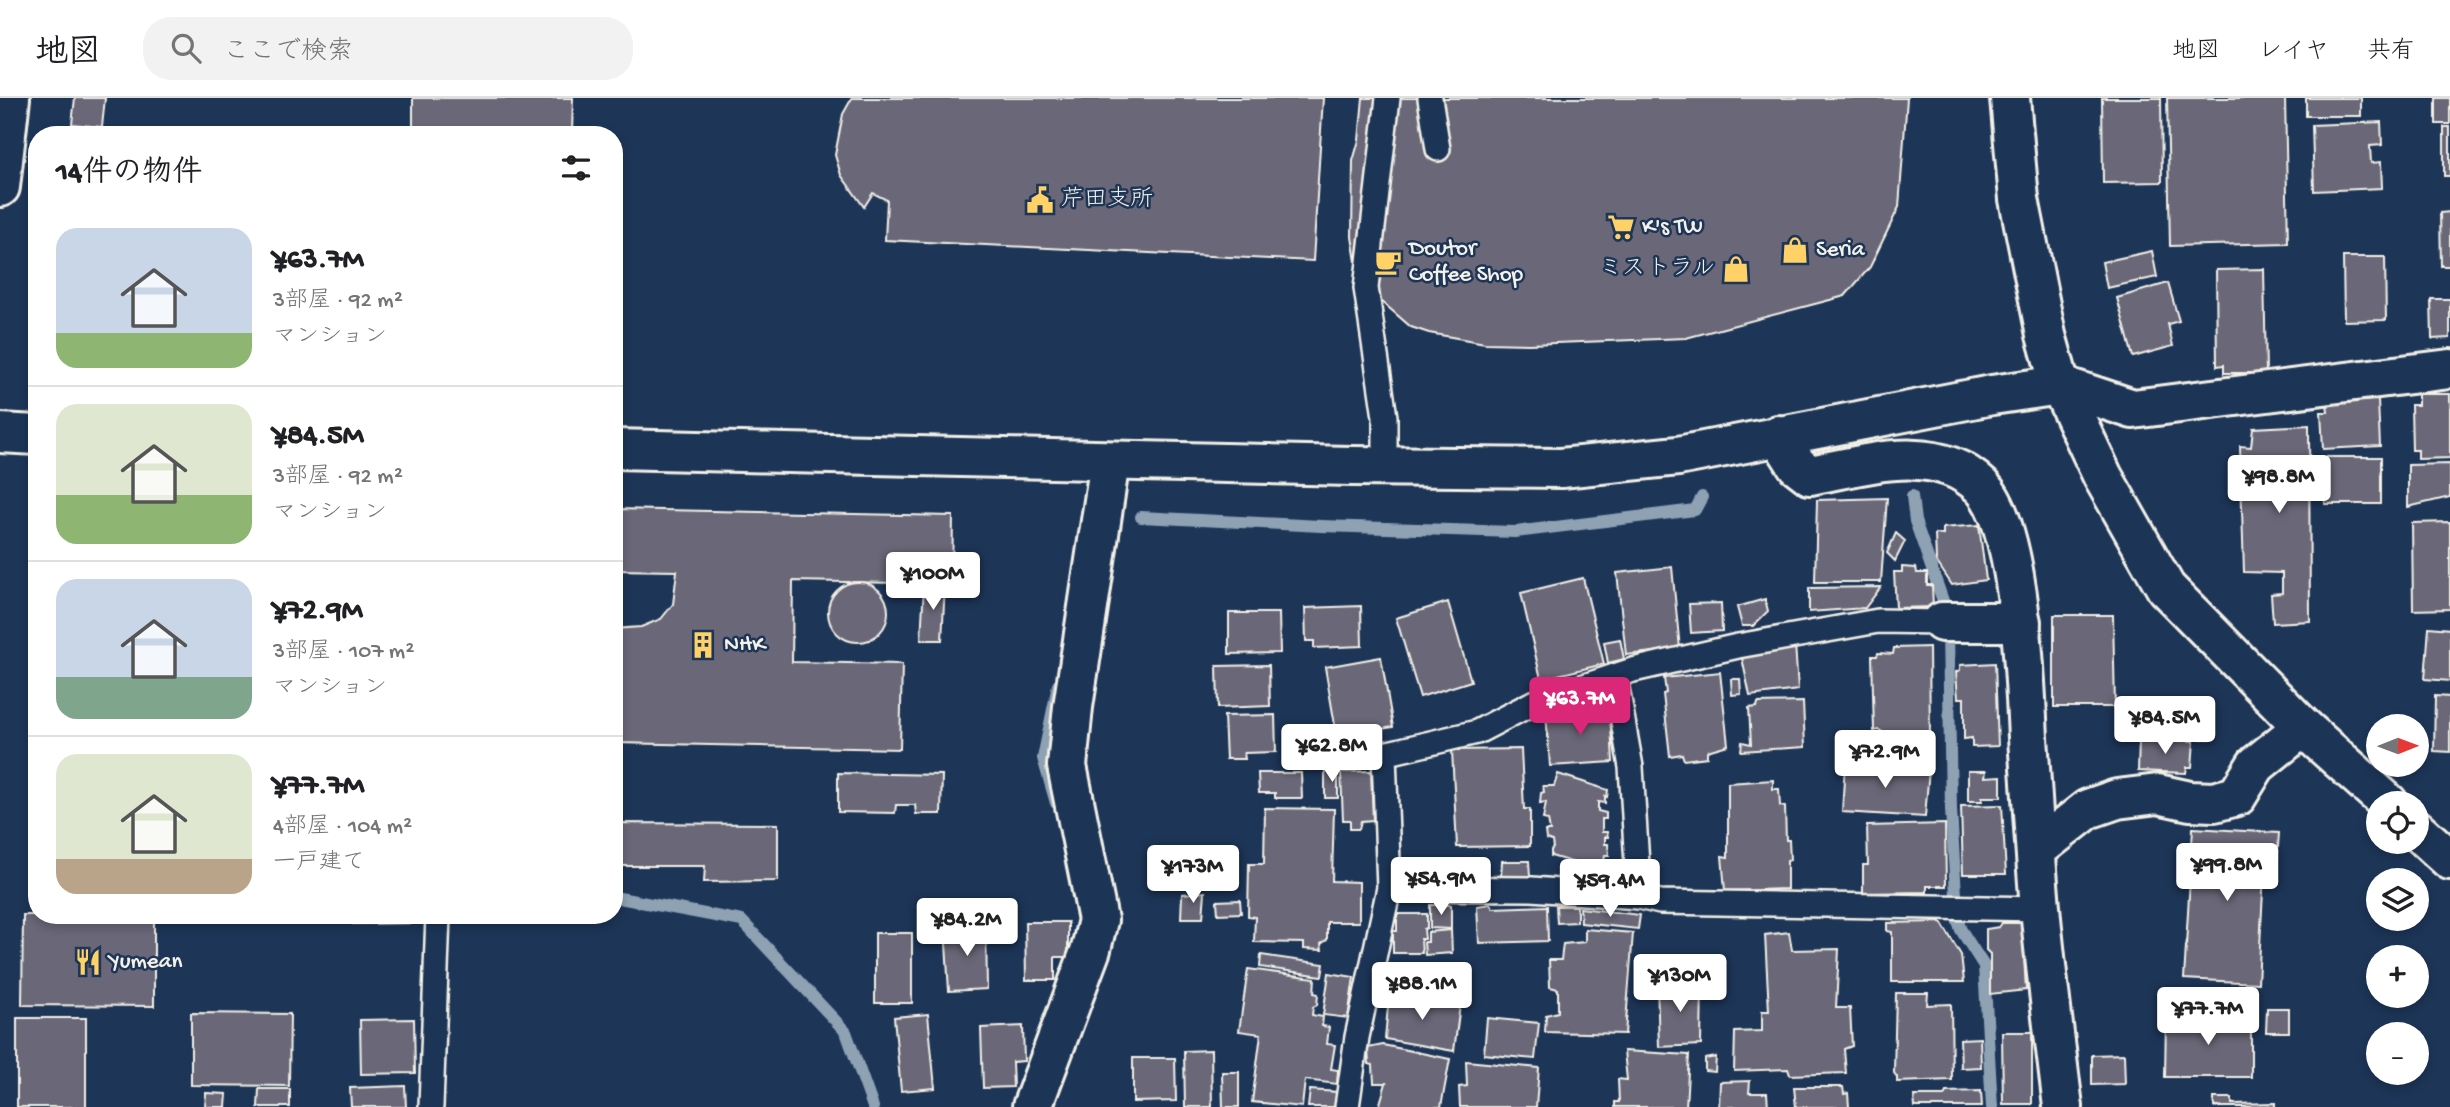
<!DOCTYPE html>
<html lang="ja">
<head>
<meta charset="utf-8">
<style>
	:root { --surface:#fff; --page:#f2f2f2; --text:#202124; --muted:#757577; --line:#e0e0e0; --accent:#db2777 }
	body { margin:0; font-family:"Gochi Hand","Klee One",sans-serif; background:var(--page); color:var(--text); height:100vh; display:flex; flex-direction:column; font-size:26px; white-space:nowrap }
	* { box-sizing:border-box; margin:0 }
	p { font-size:23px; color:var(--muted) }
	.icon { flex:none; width:38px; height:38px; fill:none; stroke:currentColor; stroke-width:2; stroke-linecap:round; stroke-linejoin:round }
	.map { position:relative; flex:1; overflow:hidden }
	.drawer { position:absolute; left:28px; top:28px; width:595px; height:798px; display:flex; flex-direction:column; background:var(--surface); border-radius:28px; box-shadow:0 4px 10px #0003 }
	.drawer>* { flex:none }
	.needle { width:46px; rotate:89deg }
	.fabs { position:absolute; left:2366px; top:616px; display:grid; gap:14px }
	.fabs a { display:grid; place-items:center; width:63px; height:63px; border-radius:50%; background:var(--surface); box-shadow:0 4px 10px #0003; font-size:35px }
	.price { position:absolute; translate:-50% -60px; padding:0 16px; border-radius:7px; background:#fff; color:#222; font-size:23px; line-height:46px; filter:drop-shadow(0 2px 4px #0008) }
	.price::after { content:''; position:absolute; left:50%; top:42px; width:21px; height:16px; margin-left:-10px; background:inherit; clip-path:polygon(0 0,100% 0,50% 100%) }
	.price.current { background:var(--accent); color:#fff }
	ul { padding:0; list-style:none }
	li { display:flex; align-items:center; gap:21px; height:175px; padding:0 28px }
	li+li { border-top:2px solid var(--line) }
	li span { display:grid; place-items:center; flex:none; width:196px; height:140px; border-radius:21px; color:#555 }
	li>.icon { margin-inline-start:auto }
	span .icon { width:84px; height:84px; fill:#fffc; stroke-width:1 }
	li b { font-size:30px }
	h2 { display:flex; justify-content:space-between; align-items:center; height:84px; padding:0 28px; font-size:30px }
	header { display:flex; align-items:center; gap:42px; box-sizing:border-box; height:98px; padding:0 35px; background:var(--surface); border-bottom:2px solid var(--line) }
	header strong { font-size:33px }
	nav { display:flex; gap:38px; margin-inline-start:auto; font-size:24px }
	.search { width:490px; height:63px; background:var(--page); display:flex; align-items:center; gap:18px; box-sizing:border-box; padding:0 24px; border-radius:28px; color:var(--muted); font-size:26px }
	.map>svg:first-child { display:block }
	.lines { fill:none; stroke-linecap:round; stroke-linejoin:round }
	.stream { stroke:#8ea2b4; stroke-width:12 }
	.building { fill:#6b6778; stroke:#f4f1e8; stroke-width:2 }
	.lane-casing { stroke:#f4f1e8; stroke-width:28 }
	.street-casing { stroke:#f4f1e8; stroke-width:44 }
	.secondary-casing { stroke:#f4f1e8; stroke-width:44 }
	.lane { stroke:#1d3557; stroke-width:23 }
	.street { stroke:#1d3557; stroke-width:38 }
	.secondary { stroke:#1d3557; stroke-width:38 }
	.labels { text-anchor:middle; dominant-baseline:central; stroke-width:5; stroke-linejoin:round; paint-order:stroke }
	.poi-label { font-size:23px; fill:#f4f1e8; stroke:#1d3557; text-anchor:start }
</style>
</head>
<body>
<header>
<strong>地図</strong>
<div class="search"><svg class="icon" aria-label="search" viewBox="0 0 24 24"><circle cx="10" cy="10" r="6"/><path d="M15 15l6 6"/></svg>ここで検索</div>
<nav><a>地図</a><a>レイヤ</a><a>共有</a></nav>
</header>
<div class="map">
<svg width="2450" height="1009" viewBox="0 0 2450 1009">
	<rect width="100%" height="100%" fill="#1d3557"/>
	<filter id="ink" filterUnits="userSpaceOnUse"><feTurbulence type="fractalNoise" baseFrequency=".0143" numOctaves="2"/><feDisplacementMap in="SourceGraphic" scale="14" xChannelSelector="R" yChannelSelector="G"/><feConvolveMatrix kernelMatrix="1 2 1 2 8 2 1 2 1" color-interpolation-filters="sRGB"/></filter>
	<g filter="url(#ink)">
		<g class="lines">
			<g class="stream">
				<polyline points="1912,398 1915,423 1948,517"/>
				<polyline points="1141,419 1321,428 1515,434 1695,412 1702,399"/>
				<polyline points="1948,533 1951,711 1956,797"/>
				<polyline points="1056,705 1043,660 1058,587"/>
				<polyline points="614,799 742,823 846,934 873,1009"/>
				<polyline points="1957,821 1961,832 1984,868 1992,1009"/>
			</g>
		</g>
		<g class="building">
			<polygon points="75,0 105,0 102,29 72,26"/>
			<polygon points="413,0 573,0 572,35 413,32"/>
			<polygon points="852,0 1323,0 1313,163 885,142 887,102 873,95 864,109 841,77 835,57 843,16"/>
			<polygon points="1363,0 1907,0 1899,109 1870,169 1845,198 1686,240 1529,246 1485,245 1429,235 1411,229 1366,190 1357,170 1352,139 1353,63 1359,42"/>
			<polygon points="2102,0 2161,0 2162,84 2103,85"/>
			<polygon points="2167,0 2285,0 2288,145 2170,148"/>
			<rect x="2306" y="0" width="55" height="18"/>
			<rect x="2436" y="0" width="14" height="26"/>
			<polygon points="2381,24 2382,47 2370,48 2371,65 2381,64 2382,90 2314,93 2312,27"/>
			<rect x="2444" y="29" width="6" height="49"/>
			<polygon points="2450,114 2450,168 2441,168 2440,115"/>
			<polygon points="2152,153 2157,179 2107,190 2102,164"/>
			<polygon points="2343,159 2385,159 2386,222 2344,223"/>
			<polygon points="2264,171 2266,275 2224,275 2224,267 2217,268 2216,172"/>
			<polygon points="2168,185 2179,223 2168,226 2173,248 2133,259 2117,200"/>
			<polygon points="2431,201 2450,201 2450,240 2432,241"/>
			<polygon points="2418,296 2450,296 2450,360 2418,361 2418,352 2412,352 2411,307 2418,307"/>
			<polygon points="2378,302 2380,348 2323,351 2321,314 2328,314 2327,305"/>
			<polygon points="2309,327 2310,523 2273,525 2271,496 2282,495 2282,475 2244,474 2240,348 2251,349 2253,330"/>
			<rect x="2325" y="359" width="56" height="47"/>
			<polygon points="2450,366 2450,399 2408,409 2408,367"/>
			<polygon points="1887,400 1881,484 1815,484 1817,402"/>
			<polygon points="614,411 953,418 952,486 793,483 792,564 902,566 900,651 614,645 614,531 641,529 661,521 673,506 677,473 614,472"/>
			<polygon points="2450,424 2450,511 2413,512 2412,425"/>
			<polygon points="1979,427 1986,482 1952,487 1936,463 1935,436 1943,437 1943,430"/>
			<polygon points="1896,435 1905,443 1895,463 1887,455"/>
			<polygon points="1672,469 1680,551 1626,557 1617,475"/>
			<polygon points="1902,469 1916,470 1917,475 1927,475 1927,487 1932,487 1933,509 1896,510 1894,474 1902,474"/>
			<polygon points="1583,480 1604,566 1541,581 1521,495"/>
			<circle cx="858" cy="514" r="30"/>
			<polygon points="924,486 945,487 942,542 921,542"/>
			<polygon points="1881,489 1865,510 1809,514 1809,490"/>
			<polygon points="1765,501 1768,513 1753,528 1742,528 1737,509"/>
			<polygon points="1448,504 1471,583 1420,599 1396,520"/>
			<polygon points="1721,505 1722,533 1691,535 1689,506"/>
			<polygon points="1361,508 1362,548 1314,550 1314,543 1306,543 1305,510"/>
			<polygon points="1229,515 1279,515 1280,555 1229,556"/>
			<polygon points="2054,517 2113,517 2115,609 2054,609"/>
			<polygon points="2429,529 2450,531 2450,583 2425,581"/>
			<polygon points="1620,541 1624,561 1608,565 1604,544"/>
			<polygon points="1795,545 1798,592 1750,598 1742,560"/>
			<polygon points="1929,549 1930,636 1886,636 1879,632 1874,633 1872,558 1877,558 1878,555 1893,556 1894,550"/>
			<polygon points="1381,559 1393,629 1337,639 1325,569"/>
			<polygon points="1995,565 1998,648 1972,649 1972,640 1964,641 1964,600 1958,600 1956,574 1960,572 1960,567"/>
			<polygon points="1269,567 1270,608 1218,610 1217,568"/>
			<polygon points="1720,574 1728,647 1707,653 1707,659 1684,662 1682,656 1670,658 1663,596 1666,595 1664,580"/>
			<polygon points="1731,581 1740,581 1741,596 1732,597"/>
			<polygon points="2435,598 2450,599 2450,654 2434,653"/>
			<polygon points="1803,604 1805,649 1741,653 1742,644 1751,646 1749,610 1757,609 1758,605"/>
			<polygon points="1610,609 1613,664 1550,668 1546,615 1564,615 1567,611"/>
			<polygon points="2176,614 2210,614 2210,641 2176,640"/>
			<polygon points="1275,617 1276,654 1244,655 1245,661 1226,661 1224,618"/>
			<polygon points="2139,641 2194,643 2192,669 2187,669 2186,675 2138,673"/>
			<polygon points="1521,651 1524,711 1530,711 1530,748 1457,749 1452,652"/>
			<polygon points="1845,665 1929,671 1925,719 1842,714"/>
			<rect x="1325" y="672" width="13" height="28"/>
			<polygon points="1371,673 1373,722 1361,723 1359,731 1350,731 1350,722 1343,722 1341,674"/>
			<polygon points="1968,673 1986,673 1985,679 2001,678 2001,699 1982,699 1982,703 1968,703"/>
			<polygon points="838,675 942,677 941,716 916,716 915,707 896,707 895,715 838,714"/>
			<polygon points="1258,675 1301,675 1302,700 1275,700 1275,695 1259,695"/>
			<polygon points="1558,676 1608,692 1607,699 1605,698 1605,705 1598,704 1598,713 1606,715 1606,721 1602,721 1602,734 1607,734 1608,739 1605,739 1605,746 1608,746 1609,757 1605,757 1604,764 1608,766 1609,775 1551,758 1551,752 1553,750 1552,743 1546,741 1545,733 1550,733 1548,722 1543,721 1546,704 1540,705 1541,695 1544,694 1543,688 1554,688"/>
			<polygon points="1773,682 1773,691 1779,691 1780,708 1785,709 1786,742 1789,742 1790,762 1787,763 1787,791 1725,793 1722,758 1728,759 1728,685"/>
			<polygon points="2002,707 2006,776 1963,776 1961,708"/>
			<polygon points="1265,710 1334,711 1332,783 1359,784 1359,824 1327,824 1327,842 1321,846 1322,852 1304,851 1304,845 1254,844 1255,819 1248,818 1249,766 1264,766"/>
			<polygon points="614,725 778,726 778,783 704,784 705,768 614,768"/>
			<polygon points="1945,726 1946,788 1927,788 1927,794 1863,795 1863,767 1868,767 1867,728"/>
			<polygon points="2193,730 2279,735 2276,776 2264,775 2258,885 2184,881"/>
			<polygon points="1502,763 1529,763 1530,778 1501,779"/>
			<polygon points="1205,794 1203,820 1181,820 1182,796"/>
			<polygon points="1240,802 1241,815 1218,816 1217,803"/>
			<polygon points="1490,806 1493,810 1547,808 1548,843 1479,845 1477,808"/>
			<polygon points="1430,807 1451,807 1451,831 1430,830"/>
			<polygon points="1556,808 1577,808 1577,824 1557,825"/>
			<polygon points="1580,810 1640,817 1638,831 1581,825"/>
			<polygon points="1397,816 1427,816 1427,830 1424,831 1425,841 1421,841 1422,855 1393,855 1393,833 1397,833"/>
			<polygon points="23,817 96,817 96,821 154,822 154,908 22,907"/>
			<polygon points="353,817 420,817 421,825 353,826"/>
			<polygon points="1025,824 1068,824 1068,859 1055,859 1055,882 1026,882"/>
			<polygon points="1941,824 1961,857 1964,884 1892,884 1892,834 1887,833 1887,825"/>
			<polygon points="2002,825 2022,825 2026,892 1990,896 1990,856 1986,852 1986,831 1999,829"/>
			<polygon points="986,828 987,891 949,893 945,830"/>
			<polygon points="1585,831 1633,835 1625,936 1545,934 1546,917 1558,914 1558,891 1550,889 1549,862 1561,862 1563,846 1585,844"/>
			<polygon points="1451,832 1452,855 1425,857 1424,844 1428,844 1428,834"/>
			<polygon points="1789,834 1792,852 1839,851 1836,910 1850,910 1852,948 1844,951 1846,975 1790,977 1788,971 1734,973 1735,934 1762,933 1762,913 1769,913 1765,837"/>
			<rect x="875" y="835" width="37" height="70"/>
			<polygon points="1261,857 1324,866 1322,878 1260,869"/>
			<polygon points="1248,871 1315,880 1314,895 1318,896 1317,907 1313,909 1312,917 1323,919 1322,928 1329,929 1327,946 1335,947 1331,971 1338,972 1337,986 1305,982 1302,1009 1252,1004 1261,936 1239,933"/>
			<polygon points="1329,875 1354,879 1348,920 1323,917"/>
			<polygon points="1657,885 1702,885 1701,947 1659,949"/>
			<polygon points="1896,895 1928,895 1927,907 1951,906 1952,982 1897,984 1897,979 1894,975"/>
			<polygon points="1389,897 1460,907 1454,953 1385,941"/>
			<polygon points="2267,910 2289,910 2289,934 2266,934"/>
			<polygon points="191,915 290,916 289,988 191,987"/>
			<polygon points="928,916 935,990 901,993 894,919"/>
			<polygon points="2166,918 2251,919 2251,979 2165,979"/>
			<rect x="17" y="920" width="69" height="89"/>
			<polygon points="1487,920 1539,925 1535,961 1484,956"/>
			<polygon points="414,921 415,975 361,976 360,922"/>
			<polygon points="1023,928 1024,963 1012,964 1013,989 983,990 981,930"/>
			<polygon points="2002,934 2032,934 2032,1006 2003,1006"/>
			<polygon points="1980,940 1981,969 1961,970 1960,941"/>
			<polygon points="1383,947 1450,961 1441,1009 1379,1009 1386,985 1374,985 1373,967 1369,966 1368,950"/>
			<polygon points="1211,952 1212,1009 1185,1009 1184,953"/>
			<polygon points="1624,953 1689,957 1686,1009 1615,1009 1615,1004 1619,1004 1618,981 1627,982"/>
			<polygon points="2124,956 2125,986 2092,987 2092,957"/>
			<polygon points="1716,959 1715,974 1705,973 1705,961"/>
			<polygon points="1133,960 1175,960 1176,1003 1133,1004"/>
			<polygon points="1466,963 1539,970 1536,1009 1460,1009 1459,989 1467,988"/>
			<polygon points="1222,974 1239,974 1239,1009 1223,1009"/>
			<polygon points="1750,983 1749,995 1767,995 1768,1009 1719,1009 1720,984"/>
			<polygon points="405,988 406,1009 351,1009 350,990"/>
			<polygon points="1794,989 1843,989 1844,996 1848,995 1849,1009 1796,1009"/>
			<polygon points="259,991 290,991 290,1009 258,1009"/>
			<polygon points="1310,992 1337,994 1335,1009 1308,1009"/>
			<polygon points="1981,993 1982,1009 1915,1009 1914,998 1944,998 1946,994"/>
			<polygon points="206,995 227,996 226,1009 205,1009"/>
			<polygon points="2214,1000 2232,1000 2232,1006 2275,1005 2275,1009 2214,1009"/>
		</g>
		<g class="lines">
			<defs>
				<g id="lane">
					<polyline points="1430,0 1438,51"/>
					<polyline points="1385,368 1385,319 1366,190 1388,0"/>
					<polyline points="1615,578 1631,669 1639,799"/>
					<polyline points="1389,790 1532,791 1639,799 1660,804 2040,811"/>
					<polyline points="431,1009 438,817"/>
					<polyline points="1347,1009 1357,939 1389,790 1384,656 1477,634 1533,605 1633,572 1738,548 1878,523 1942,524"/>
				</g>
				<g id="street">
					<polyline points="2060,287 2133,311 2450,271"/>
					<path d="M1778,337l19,30 13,10c55,-10 125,-34 171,11 40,39 44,195 47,252 4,56 7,113 12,169 6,67 15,133 23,200"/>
					<polyline points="1942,524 2021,524"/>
					<polyline points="2036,752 2088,711 2117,701 2158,696 2190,703 2214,704 2237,698 2256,667 2303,629"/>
					<polyline points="1032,1009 1091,851 1098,822 1067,668 1073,609 1110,363"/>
				</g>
				<g id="secondary">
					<polyline points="2010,0 2019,101 2046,237 2060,287 2103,379 2166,490 2303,629 2388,705"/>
					<polyline points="0,89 10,0"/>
					<polyline points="0,335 37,337"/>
					<polyline points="614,351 1352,368 1561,370 1678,358 1992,297 2060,287"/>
					<polyline points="2417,732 2450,762"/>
				</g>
			</defs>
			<use href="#lane" class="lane-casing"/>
			<use href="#street" class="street-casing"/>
			<use href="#secondary" class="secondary-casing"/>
			<use href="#lane" class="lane"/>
			<use href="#street" class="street"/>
			<use href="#secondary" class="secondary"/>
		</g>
	</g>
	<defs>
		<symbol id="civic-bare" viewBox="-9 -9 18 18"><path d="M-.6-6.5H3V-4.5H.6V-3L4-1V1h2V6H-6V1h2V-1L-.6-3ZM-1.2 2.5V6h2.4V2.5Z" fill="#ffd166" stroke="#1d3557" stroke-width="2.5" paint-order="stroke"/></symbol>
		<symbol id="supermarket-bare" viewBox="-9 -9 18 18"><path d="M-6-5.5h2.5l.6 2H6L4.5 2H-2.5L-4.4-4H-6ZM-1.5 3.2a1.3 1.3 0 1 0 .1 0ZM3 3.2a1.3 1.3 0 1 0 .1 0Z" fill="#ffd166" stroke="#1d3557" stroke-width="2.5" paint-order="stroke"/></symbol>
		<symbol id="shop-bare" viewBox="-9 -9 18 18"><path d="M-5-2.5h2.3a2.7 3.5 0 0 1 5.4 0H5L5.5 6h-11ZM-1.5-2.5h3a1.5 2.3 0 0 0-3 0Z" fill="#ffd166" stroke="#1d3557" stroke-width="2.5" paint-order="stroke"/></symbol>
		<symbol id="cafe-bare" viewBox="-9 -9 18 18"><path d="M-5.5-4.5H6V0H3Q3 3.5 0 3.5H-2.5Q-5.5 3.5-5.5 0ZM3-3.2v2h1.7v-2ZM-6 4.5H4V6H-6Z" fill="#ffd166" stroke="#1d3557" stroke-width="2.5" paint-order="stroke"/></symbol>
		<symbol id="building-bare" viewBox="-9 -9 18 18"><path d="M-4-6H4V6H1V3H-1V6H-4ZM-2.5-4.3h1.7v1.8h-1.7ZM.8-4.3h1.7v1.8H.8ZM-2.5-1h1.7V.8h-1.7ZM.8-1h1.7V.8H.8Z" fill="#ffd166" stroke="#1d3557" stroke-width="2.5" paint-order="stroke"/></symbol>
		<symbol id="restaurant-bare" viewBox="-9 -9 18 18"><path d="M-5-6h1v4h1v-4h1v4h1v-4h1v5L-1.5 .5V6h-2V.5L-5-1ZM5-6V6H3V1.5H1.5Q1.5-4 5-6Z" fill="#ffd166" stroke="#1d3557" stroke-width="2.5" paint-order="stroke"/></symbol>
	</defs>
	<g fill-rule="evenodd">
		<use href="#civic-bare" x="1021" y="83" width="38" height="38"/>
		<use href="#supermarket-bare" x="1602" y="110" width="38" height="38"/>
		<use href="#shop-bare" x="1776" y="133" width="38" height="38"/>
		<use href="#cafe-bare" x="1369" y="145" width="38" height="38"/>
		<use href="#shop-bare" x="1717" y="152" width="38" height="38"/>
		<use href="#building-bare" x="684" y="528" width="38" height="38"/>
		<use href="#restaurant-bare" x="69" y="845" width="38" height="38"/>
	</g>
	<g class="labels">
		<g class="poi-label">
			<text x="1061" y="102">芹田支所</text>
			<text x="1642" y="129">K's TW</text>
			<text x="1409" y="151">Doutor<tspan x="1409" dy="26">Coffee Shop</tspan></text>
			<text x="1816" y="152">Seria</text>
			<text x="1715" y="171" text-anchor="end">ミストラル</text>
			<text x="724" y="547">NHK</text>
			<text x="109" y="864">Yumean</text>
		</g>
	</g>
</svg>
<div class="fabs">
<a><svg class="needle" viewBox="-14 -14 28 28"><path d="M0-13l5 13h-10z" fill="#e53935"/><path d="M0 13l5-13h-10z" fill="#757577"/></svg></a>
<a><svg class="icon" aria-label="locate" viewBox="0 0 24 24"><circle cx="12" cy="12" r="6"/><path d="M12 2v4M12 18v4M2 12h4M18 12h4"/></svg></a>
<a><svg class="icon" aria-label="layers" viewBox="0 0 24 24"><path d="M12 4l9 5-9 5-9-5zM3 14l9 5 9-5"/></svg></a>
<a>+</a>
<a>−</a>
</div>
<b class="price" style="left:2279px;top:417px">¥98.8M</b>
<b class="price" style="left:933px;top:514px">¥100M</b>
<b class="price current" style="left:1580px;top:639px">¥63.7M</b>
<b class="price" style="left:2165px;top:658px">¥84.5M</b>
<b class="price" style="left:1332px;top:686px">¥62.8M</b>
<b class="price" style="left:1885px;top:692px">¥72.9M</b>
<b class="price" style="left:2227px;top:805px">¥99.8M</b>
<b class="price" style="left:1193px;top:807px">¥173M</b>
<b class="price" style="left:1441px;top:819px">¥54.9M</b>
<b class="price" style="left:1610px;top:821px">¥59.4M</b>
<b class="price" style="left:967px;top:860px">¥84.2M</b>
<b class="price" style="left:1680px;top:916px">¥130M</b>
<b class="price" style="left:1422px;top:924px">¥88.1M</b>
<b class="price" style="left:2208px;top:949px">¥77.7M</b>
<section class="drawer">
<h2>14件の物件<svg class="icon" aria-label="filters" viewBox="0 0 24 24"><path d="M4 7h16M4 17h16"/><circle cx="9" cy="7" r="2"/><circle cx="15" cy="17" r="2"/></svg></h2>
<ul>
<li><span style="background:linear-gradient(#c9d6e8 75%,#8fb573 0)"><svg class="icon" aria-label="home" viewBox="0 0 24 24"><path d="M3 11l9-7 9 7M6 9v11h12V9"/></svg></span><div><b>¥63.7M</b><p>3部屋 · 92 m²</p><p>マンション</p></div></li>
<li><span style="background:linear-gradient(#dfe7d0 65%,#8fb573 0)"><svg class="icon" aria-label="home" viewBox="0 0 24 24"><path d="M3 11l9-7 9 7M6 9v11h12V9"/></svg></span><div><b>¥84.5M</b><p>3部屋 · 92 m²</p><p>マンション</p></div></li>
<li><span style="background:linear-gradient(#c9d6e8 70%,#7fa58c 0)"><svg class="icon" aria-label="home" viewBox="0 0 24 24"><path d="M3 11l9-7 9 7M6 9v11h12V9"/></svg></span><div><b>¥72.9M</b><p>3部屋 · 107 m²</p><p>マンション</p></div></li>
<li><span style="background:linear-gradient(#dfe7d0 75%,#b9a48a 0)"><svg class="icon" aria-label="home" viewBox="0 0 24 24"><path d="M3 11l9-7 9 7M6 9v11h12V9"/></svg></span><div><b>¥77.7M</b><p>4部屋 · 104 m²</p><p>一戸建て</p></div></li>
</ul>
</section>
</div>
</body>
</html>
